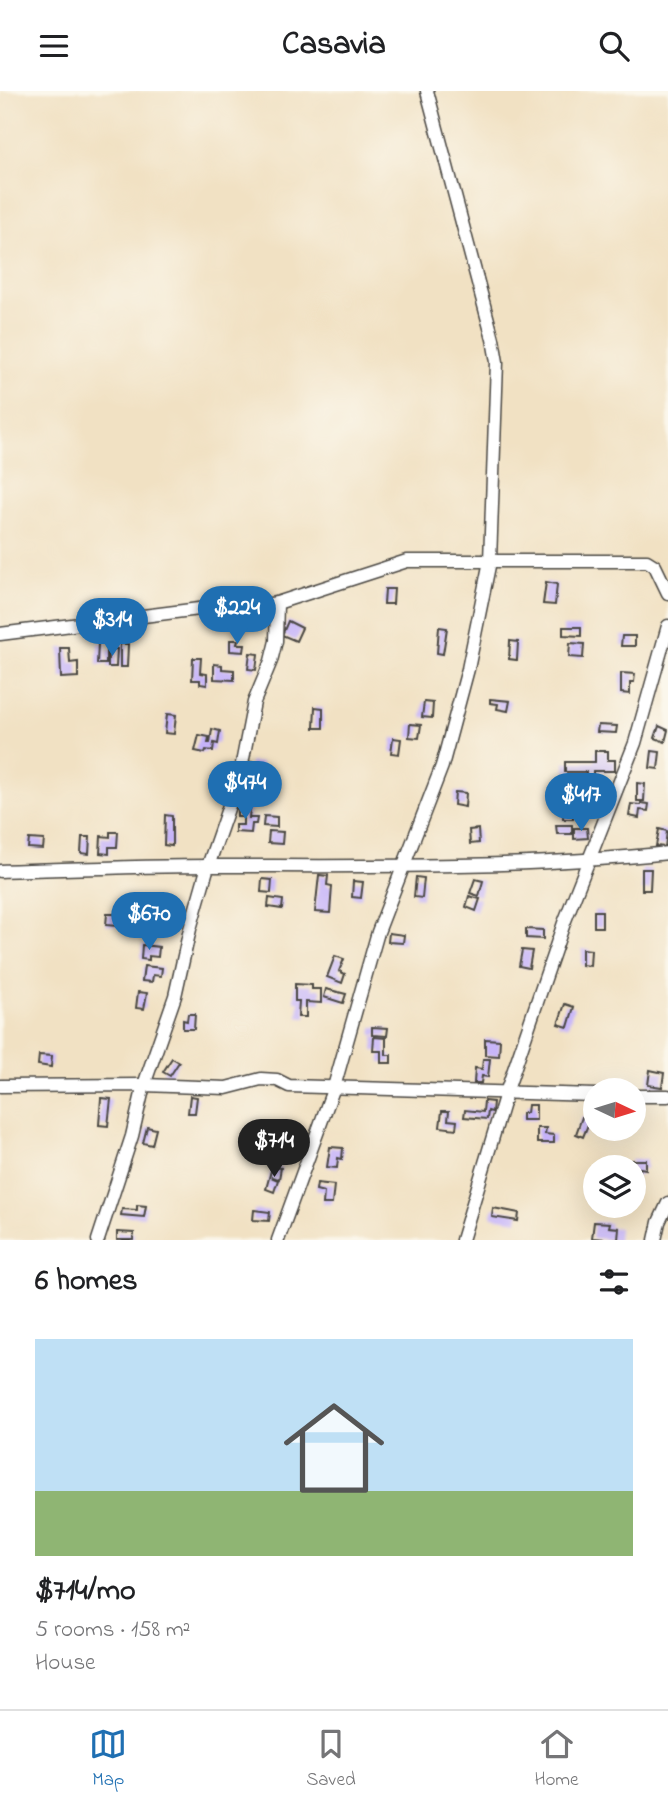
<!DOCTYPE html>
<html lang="en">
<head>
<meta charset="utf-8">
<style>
	:root { --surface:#fff; --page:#f2f2f2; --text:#202124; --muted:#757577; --line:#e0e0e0; --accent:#1f6fb2 }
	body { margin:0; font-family:"Indie Flower",sans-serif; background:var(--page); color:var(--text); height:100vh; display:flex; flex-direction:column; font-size:26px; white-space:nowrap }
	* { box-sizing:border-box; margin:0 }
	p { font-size:23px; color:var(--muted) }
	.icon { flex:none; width:38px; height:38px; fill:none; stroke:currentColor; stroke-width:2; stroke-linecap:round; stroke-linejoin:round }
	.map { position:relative; height:1149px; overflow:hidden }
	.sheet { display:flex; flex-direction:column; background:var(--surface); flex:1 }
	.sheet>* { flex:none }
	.needle { width:46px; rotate:94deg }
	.buttons { position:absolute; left:583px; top:987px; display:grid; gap:14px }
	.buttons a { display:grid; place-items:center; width:63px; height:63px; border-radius:50%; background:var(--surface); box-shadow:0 7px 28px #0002; font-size:35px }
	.price { position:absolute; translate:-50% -60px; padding:0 16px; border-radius:24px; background:var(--accent); color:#fff; font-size:23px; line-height:46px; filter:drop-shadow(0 2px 4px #0008) }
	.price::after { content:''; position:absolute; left:50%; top:42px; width:21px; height:16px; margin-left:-10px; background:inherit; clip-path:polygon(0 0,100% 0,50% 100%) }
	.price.selected { background:#222; color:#fff }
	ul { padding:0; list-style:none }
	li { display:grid; align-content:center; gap:14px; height:371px; padding:0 35px }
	li span { display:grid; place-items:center; height:217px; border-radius:0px; color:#555 }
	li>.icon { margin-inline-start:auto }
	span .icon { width:126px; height:126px; fill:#fffc; stroke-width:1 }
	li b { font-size:30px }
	h2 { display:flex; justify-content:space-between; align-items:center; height:84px; padding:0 35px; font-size:30px }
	header { display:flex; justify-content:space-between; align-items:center; height:91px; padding:0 35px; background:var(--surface); font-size:32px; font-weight:800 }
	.tabs { display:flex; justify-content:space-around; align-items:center; height:98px; border-top:2px solid var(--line); background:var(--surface); font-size:19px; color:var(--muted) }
	.tabs a { display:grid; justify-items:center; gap:4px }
	.tabs .selected { color:var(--accent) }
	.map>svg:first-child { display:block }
	.building { fill:#c5b2f9 }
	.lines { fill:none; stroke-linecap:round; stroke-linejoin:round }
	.minor-casing { stroke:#494642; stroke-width:15 }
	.minor { stroke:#fff; stroke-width:12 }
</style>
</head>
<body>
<header><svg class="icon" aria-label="menu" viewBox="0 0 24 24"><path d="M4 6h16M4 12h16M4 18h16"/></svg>Casavia<svg class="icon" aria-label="search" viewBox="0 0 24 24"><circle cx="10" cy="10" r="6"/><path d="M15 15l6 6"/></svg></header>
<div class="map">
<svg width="668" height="1149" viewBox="0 0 668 1149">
	<rect width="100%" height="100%" fill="#fbf7ec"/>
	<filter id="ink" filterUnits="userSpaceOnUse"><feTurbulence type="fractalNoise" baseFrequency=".0143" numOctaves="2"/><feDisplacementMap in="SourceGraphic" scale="14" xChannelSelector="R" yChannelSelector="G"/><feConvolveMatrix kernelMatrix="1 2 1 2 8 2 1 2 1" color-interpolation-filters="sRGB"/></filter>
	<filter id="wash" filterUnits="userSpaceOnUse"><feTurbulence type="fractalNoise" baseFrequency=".00686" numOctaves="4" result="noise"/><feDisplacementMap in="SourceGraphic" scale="28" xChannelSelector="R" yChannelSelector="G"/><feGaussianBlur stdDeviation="1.57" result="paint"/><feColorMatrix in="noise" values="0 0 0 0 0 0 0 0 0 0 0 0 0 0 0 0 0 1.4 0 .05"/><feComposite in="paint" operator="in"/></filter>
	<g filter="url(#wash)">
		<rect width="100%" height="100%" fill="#f1e1c3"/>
		<g id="blocks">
			<g class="building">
				<polygon points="546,491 557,493 555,514 543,513"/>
				<polygon points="385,498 394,498 393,513 384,513"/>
				<polygon points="288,530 302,537 296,550 282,544"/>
				<polygon points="439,536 447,537 443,563 437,562"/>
				<polygon points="563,536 581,536 581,545 563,544"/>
				<polygon points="622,545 635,545 635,555 621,555"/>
				<polygon points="230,549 238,549 237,553 245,553 244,561 230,560"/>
				<polygon points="510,550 518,551 517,569 509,568"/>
				<polygon points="98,552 106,552 106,573 97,573"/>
				<polygon points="570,552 584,553 583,567 569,566"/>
				<polygon points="120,553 128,553 127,576 120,576"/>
				<polygon points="60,557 69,557 70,572 78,571 78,586 61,587"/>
				<polygon points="108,558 117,558 116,576 108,576"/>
				<polygon points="250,562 258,563 256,579 248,578"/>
				<polygon points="193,567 201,567 200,582 207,583 207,594 200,593 200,589 192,589"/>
				<polygon points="214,573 222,574 222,578 234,579 234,589 214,588"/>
				<polygon points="621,582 635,583 634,591 630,591 630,603 621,602"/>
				<polygon points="490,608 510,610 508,620 497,618 498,613 490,612"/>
				<polygon points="424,611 433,612 432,627 422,626"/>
				<polygon points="315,616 323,617 323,637 314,637"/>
				<polygon points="167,623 176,624 174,643 165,642"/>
				<polygon points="410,633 421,634 419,647 409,646"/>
				<polygon points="598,634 617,635 616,642 597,641"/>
				<polygon points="659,635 668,639 665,651 655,647"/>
				<polygon points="212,638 220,640 218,653 214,652 213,660 206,659 205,662 195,660 199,644 209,646 208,652 210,652"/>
				<polygon points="393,647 401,648 399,663 391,662"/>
				<polygon points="595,660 608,660 608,669 615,669 615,680 593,680 593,685 586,685 586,681 565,681 565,671 595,671"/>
				<polygon points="652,660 660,661 658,678 650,677"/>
				<polygon points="250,671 261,672 260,679 265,679 265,694 256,694 257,679 250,678"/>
				<polygon points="582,692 588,693 586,701 594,702 593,709 582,708"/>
				<polygon points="637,692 645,693 644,710 637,710"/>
				<polygon points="455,701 466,702 465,716 454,714"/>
				<polygon points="240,704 257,705 257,712 240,712"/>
				<polygon points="641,712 649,713 648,720 640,719 639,727 629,725 631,713 641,714"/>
				<polygon points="564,713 573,714 573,728 563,728"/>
				<polygon points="237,717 250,718 249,727 257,727 256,733 252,733 251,742 235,741 235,734 243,734 243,726 237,726"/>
				<polygon points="165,724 172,725 172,755 164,754"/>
				<polygon points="264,725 277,726 277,736 263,735"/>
				<polygon points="556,734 572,734 572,743 557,743"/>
				<polygon points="574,737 587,737 588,747 574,748"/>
				<polygon points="478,738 479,752 470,753 469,739"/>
				<polygon points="659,738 667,740 665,756 656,755"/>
				<polygon points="269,740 283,741 282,753 268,752"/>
				<polygon points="110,741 118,741 117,756 109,756 109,763 100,762 101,745 110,746"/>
				<polygon points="82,746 90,746 89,763 81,762"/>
				<polygon points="29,748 44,749 43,758 28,757"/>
				<polygon points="642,778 651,778 650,799 642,799"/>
				<polygon points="319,784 328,785 327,794 332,795 330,822 315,821"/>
				<polygon points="416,786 424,787 422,807 414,806"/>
				<polygon points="262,788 272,789 271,802 261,801"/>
				<polygon points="475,788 483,790 479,805 470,802"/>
				<polygon points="353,790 363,791 361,807 352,806"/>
				<polygon points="469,805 480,808 476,820 466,816"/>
				<polygon points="269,807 283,809 282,818 268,816"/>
				<rect x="594" y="820" width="8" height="16"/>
				<polygon points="107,823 118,823 118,835 106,834"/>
				<polygon points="526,838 543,839 543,848 526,847"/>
				<polygon points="389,842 404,844 403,852 388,851"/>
				<polygon points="142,854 159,856 158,866 149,865 149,869 141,868"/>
				<polygon points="582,858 591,859 590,875 582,874"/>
				<polygon points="522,859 532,860 529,877 519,875"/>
				<polygon points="335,865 344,868 339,880 345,883 342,892 327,886"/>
				<polygon points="144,875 162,877 161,885 153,884 152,891 142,890"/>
				<polygon points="295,893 312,894 312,898 321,898 321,912 306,911 306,926 298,926 299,910 295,910"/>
				<polygon points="326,898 346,903 343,912 324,906"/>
				<polygon points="138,901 147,902 144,918 136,917"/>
				<polygon points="565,913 574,916 568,936 558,933"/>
				<polygon points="188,923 195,923 194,938 183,938 183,929 187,930"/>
				<polygon points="372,936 388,937 387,945 372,944"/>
				<polygon points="374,946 386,947 386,964 391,964 391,972 381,972 381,960 373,960"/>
				<polygon points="485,948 500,949 499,965 485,964"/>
				<polygon points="39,964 52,965 51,976 38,974"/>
				<polygon points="172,967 179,971 170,985 163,981"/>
				<polygon points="483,968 490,968 488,986 482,985 481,992 474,992 475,977 482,978"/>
				<polygon points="650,979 664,982 662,996 648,994"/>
				<polygon points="190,1005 197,1006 195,1022 188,1022"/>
				<polygon points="101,1007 111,1008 108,1035 99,1034"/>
				<polygon points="484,1010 493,1011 492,1021 488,1020 487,1028 464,1026 465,1019 483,1021"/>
				<polygon points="528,1014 536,1014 536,1029 522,1029 522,1022 527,1022"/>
				<polygon points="442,1020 449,1020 448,1029 457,1030 456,1038 440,1036"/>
				<polygon points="582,1026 590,1029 583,1046 576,1043"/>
				<polygon points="147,1036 156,1038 152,1054 143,1052"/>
				<polygon points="537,1037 546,1037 545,1043 554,1044 554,1052 537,1052"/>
				<polygon points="330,1056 343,1057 342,1068 338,1067 337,1077 327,1076"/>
				<polygon points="631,1069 646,1069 646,1078 640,1077 640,1085 634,1085"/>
				<polygon points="272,1076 281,1077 279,1088 271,1086 278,1089 274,1101 266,1098"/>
				<polygon points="317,1092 334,1094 332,1113 323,1113 324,1101 316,1099"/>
				<polygon points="137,1114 146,1115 144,1126 121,1124 122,1118 137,1119"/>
				<polygon points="493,1117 519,1122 518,1130 492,1126"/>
				<polygon points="254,1119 270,1121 269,1130 253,1129"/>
				<polygon points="594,1131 610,1132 609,1136 619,1137 618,1149 592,1147"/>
				<polygon points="117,1141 134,1142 133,1149 117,1149"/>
			</g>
		</g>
	</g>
	<g filter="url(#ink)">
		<use href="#blocks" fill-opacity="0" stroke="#494642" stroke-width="2"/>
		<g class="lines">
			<defs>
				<g id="minor">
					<polyline points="0,543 215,516 252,516 277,512 407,470 647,470 655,475 668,502"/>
					<path d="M0,780c71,-2 141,-5 212,-5 152,0 305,3 456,-13"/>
					<polyline points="0,995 144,994 226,997 261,988 277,989 289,995 595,1004"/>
					<polyline points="634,1005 668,1005"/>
					<polyline points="98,1149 132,1045 144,994 175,905 190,838 208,775 240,683 254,611 271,570 276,550 277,512"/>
					<polyline points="278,1149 334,996 378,841 442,675 468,578 490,470 497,271 493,248 427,0"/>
					<polyline points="462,1149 506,1002 564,832 635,652 668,535"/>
					<polyline points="655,1149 659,1131 668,1112"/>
				</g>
			</defs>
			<use href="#minor" class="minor-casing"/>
			<use href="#minor" class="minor"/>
		</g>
	</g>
</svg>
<div class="buttons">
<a><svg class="needle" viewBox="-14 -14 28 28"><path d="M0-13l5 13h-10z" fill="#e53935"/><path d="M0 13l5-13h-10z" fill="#757577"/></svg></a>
<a><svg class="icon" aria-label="layers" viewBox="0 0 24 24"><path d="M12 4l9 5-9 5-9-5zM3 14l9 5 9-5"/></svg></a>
</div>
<b class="price" style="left:237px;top:555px">$224</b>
<b class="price" style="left:112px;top:567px">$314</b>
<b class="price" style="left:245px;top:730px">$474</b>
<b class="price" style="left:581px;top:742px">$417</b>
<b class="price" style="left:149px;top:861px">$670</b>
<b class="price selected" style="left:274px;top:1088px">$714</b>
</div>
<section class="sheet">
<h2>6 homes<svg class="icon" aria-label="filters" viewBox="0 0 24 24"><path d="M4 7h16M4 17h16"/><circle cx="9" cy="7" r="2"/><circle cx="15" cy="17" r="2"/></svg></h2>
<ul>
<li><span style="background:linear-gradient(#bfe0f5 70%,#8fb573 0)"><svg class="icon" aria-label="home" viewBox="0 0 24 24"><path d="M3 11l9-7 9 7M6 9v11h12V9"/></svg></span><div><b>$714/mo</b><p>5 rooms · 158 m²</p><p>House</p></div></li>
</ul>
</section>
<nav class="tabs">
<a class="selected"><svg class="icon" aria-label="map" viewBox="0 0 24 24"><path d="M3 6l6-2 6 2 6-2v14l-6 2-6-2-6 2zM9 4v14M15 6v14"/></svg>Map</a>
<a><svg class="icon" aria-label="saved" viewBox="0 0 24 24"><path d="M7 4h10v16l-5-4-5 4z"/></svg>Saved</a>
<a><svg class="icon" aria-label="home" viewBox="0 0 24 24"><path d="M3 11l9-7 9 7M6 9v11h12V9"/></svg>Home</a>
</nav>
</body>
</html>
